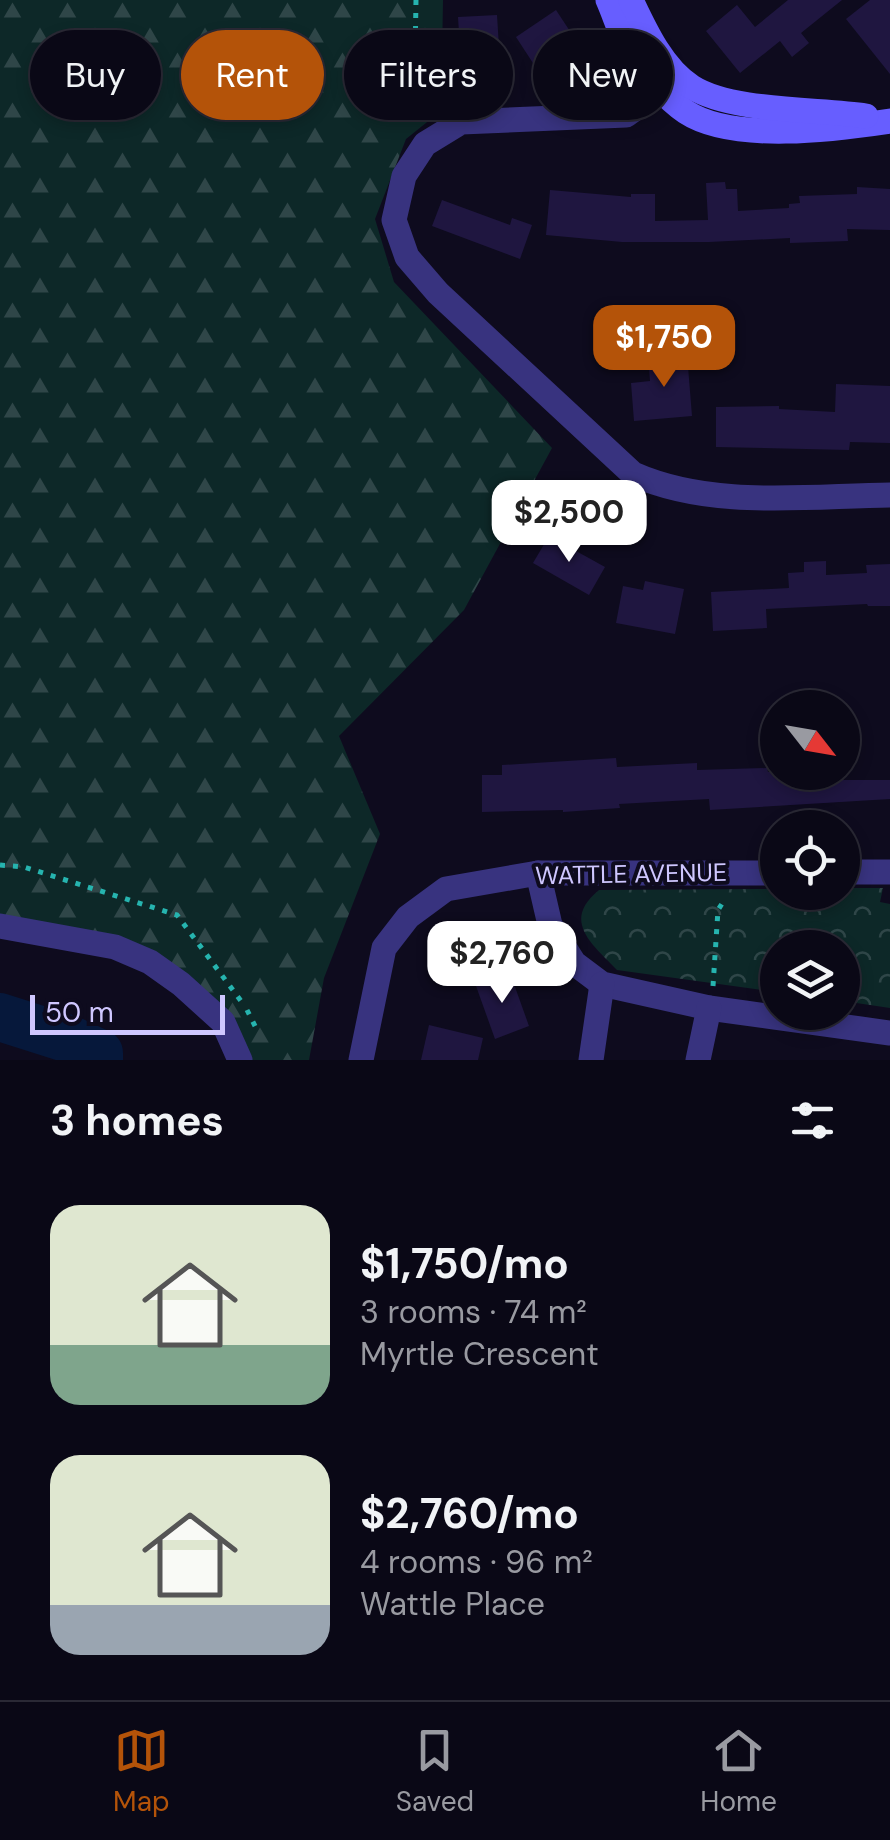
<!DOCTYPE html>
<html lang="en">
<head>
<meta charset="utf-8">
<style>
	:root { --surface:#0a0816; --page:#13111f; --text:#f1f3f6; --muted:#999aa1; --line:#2a2935; --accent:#b45309 }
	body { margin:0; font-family:"DM Sans",sans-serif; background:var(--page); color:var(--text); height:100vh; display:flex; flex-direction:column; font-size:38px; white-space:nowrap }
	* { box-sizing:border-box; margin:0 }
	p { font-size:32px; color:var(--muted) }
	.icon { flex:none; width:55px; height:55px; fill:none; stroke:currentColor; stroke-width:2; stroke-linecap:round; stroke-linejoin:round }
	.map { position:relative; height:1060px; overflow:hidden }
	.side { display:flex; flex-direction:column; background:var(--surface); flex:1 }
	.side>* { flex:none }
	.hud { position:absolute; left:30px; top:30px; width:830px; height:90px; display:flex; gap:20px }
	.needle { width:65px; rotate:121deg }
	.tools { position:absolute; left:760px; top:690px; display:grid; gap:20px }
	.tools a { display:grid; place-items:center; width:100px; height:100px; border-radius:50%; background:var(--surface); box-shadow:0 5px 15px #0003,0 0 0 2px var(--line); font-size:50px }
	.scale { position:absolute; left:30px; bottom:25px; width:195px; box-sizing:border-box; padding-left:10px; border:5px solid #cfc7ff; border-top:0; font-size:28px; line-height:35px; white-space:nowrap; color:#cfc7ff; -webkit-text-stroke:8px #0e0b1e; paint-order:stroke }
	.price { position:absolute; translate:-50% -85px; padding:0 22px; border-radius:20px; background:#fff; color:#222; font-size:32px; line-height:65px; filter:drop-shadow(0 2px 5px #0008) }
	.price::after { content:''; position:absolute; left:50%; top:60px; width:30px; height:22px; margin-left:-15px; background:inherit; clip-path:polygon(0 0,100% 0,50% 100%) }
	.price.active { background:var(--accent); color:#fff }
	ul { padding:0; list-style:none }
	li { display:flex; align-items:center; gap:30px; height:250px; padding:0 50px }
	li span { display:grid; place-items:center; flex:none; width:280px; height:200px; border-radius:30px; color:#555 }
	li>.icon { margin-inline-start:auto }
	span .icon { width:120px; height:120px; fill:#fffc; stroke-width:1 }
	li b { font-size:42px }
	h2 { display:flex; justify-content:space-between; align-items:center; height:120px; padding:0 50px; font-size:42px }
	.tag { padding:0 35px; border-radius:45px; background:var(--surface); box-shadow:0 5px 15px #0003,0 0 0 2px var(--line); font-size:35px; line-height:90px }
	.tag.active { background:var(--accent); color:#fff }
	.dock { display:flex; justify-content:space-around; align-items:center; height:140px; border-top:2px solid var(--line); background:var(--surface); font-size:28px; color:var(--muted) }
	.dock a { display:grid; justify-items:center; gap:5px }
	.dock .active { color:var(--accent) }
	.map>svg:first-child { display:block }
	.forest { fill:url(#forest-firs) }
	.park { fill:url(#park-crowns) }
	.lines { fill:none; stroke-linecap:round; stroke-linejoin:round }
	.river { stroke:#06183b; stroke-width:48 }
	.building { fill:#1f1640 }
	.path { stroke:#26b4af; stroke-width:5; stroke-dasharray:5 8; stroke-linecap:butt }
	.minor { stroke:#38337f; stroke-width:25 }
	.secondary { stroke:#675eff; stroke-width:25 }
	.labels { text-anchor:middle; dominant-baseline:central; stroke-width:8; stroke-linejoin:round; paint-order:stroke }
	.street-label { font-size:25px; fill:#cfc7ff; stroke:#0e0b1e }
</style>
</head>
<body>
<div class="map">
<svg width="890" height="1060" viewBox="0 0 890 1060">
	<defs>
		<pattern id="forest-firs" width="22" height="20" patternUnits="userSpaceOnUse" patternTransform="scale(2.5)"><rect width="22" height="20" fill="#0d2828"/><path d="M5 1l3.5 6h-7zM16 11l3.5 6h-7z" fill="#2f4648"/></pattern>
		<pattern id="park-crowns" width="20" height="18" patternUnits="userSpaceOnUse" patternTransform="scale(2.5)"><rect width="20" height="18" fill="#0d2828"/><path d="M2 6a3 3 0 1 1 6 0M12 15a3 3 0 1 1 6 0" fill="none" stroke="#2f4648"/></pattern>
	</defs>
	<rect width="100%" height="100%" fill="#0e0b1e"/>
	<polygon class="forest" points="0,0 443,0 442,55 452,102 406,139 375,219 394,282 552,448 464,610 339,736 380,834 324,978 309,1060 240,1060 223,1022 150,962 0,926"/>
	<path class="park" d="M843,888h40l-3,14 10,2v104l-47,-7 -1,-53h-64l-1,44 -160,-22c-25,-26 -56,-49 -18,-80l178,-1 1,3h64z"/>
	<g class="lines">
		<polyline class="river" points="0,1017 69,1039 99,1053 99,1060"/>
	</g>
	<g class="building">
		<polygon points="788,0 842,0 801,33 809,43 792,57 780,41 740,73 706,31 737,5 755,27"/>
		<polygon points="870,0 890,0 890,74 846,19"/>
		<polygon points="556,10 585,54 544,80 516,37"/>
		<polygon points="497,15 500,62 461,65 458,17"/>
		<polygon points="725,182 726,189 737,189 738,211 789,208 789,204 800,203 799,196 857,194 857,187 890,189 890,230 847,229 848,241 790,243 790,238 709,242 622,242 546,235 550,190 631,197 631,194 655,194 655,221 708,220 706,183"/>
		<polygon points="442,200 510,225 512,218 532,225 520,259 432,226"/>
		<polygon points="687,354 692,416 634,421 631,383 650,381 648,357"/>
		<polygon points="836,384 890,386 890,443 850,442 849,450 716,447 716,407 779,406 779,409 835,412"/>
		<polygon points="549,536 605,567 589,595 533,563"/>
		<polygon points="826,561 826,575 867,573 866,565 890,564 890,606 868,606 867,604 766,609 767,628 713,631 711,592 789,588 788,573 804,572 804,562"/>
		<polygon points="645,581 684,589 675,634 616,623 623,586 643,590"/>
		<polygon points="616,758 617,767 697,763 697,770 767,768 768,772 839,772 839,780 890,780 890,799 710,810 709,799 619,804 620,808 563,812 563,810 482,812 482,775 502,775 502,765"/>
		<polygon points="510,973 529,1026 495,1039 476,986"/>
		<polygon points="429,1025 483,1038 478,1060 421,1060"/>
	</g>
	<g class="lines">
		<g class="path">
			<polyline points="416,0 415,59 446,102"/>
			<polyline points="0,865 24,867 177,915 241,1001"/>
			<polyline points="713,986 718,910 725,899"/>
			<polyline points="247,1010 258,1032"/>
		</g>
		<g class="minor">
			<path d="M662,89l-36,26 -165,7 -36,22 -21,32 -10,44 13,37 31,36 195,181c79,35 172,22 257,21"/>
			<polyline points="842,872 890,872"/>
			<polyline points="538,873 550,925 574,963 602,984 709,1008 890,1033"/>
			<polyline points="0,926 115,947 150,962 181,984 223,1022 240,1060"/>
			<polyline points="361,1060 384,948 408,917 446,889 538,873 778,873"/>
			<polyline points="591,1060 602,984"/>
			<polyline points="698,1060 709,1008"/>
		</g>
		<g class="secondary">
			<path d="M608,0c8,18 14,40 25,56 13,19 34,43 53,56 47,31 151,17 204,9"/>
			<path d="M631,0c14,30 32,69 61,87 39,25 127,22 174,29"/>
		</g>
	</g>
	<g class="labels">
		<g class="street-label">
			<text transform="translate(631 874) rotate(-1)">WATTLE AVENUE</text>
		</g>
	</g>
</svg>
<div class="tools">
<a><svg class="needle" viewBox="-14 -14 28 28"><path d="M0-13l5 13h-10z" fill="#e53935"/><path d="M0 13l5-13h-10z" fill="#999aa1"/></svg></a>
<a><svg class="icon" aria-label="locate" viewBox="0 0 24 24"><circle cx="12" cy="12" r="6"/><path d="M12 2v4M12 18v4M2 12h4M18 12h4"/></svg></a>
<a><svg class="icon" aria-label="layers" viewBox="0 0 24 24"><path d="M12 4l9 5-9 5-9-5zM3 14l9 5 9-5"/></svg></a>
</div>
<div class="scale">50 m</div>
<b class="price active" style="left:664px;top:390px">$1,750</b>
<b class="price" style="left:569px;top:565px">$2,500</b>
<b class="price" style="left:502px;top:1006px">$2,760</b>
<div class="hud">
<a class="tag">Buy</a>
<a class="tag active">Rent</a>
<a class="tag">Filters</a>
<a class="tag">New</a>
</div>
</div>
<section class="side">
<h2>3 homes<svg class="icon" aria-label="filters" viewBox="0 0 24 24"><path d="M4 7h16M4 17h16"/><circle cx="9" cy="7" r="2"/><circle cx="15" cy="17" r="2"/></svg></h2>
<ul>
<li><span style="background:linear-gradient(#dfe7d0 70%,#7fa58c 0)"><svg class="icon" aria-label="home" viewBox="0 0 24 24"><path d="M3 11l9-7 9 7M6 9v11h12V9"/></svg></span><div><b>$1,750/mo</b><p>3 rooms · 74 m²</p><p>Myrtle Crescent</p></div></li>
<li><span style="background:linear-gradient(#dfe7d0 75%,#9aa5b1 0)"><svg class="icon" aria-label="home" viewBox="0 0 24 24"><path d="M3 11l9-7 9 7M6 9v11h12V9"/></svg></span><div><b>$2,760/mo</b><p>4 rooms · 96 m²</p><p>Wattle Place</p></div></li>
</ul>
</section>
<nav class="dock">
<a class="active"><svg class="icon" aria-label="map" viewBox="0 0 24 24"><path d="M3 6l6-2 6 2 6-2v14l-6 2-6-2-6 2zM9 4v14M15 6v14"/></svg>Map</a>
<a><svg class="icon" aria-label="saved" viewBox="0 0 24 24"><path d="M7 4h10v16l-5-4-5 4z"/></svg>Saved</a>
<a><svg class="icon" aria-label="home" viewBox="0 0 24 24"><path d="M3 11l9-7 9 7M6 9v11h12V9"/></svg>Home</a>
</nav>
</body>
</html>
